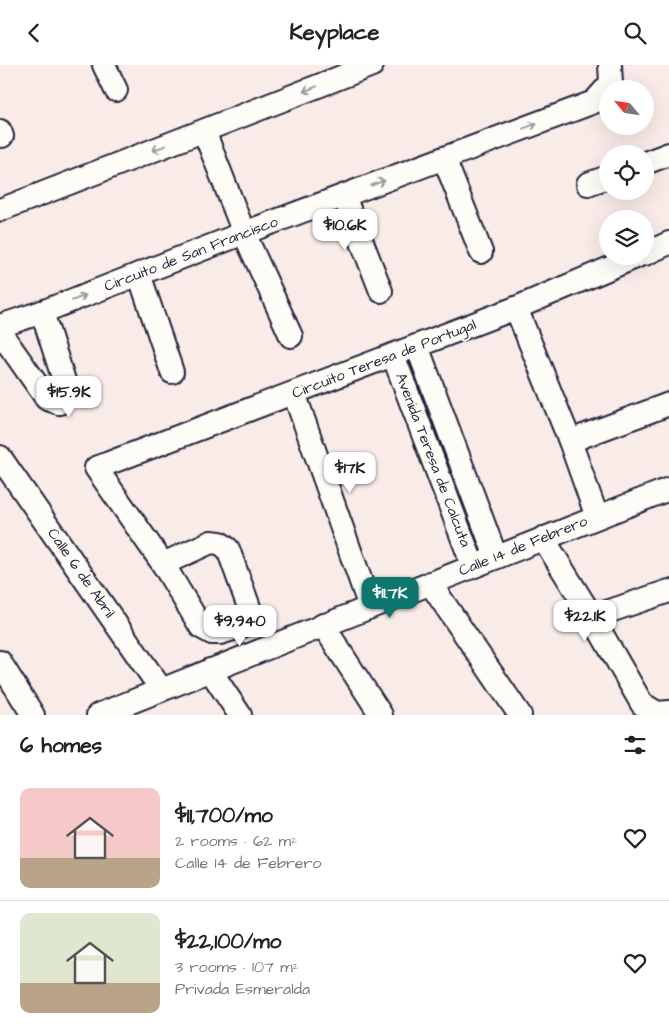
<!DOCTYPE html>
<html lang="en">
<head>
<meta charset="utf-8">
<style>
	:root { --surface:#fff; --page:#f6f6f6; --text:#222; --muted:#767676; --line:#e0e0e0; --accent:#0f766e }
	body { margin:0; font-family:"Architects Daughter",sans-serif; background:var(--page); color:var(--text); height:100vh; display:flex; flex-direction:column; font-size:19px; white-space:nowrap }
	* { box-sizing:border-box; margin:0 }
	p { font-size:16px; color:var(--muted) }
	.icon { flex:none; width:28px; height:28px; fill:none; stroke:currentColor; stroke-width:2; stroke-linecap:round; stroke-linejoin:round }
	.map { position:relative; height:650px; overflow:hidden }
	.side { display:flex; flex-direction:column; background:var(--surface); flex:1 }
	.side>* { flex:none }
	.needle { width:32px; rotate:299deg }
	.controls { position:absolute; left:599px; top:15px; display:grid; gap:10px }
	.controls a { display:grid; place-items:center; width:55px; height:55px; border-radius:50%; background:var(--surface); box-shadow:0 5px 20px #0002; font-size:25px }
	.price { position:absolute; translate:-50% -42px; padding:0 11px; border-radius:10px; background:#fff; color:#222; font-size:16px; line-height:32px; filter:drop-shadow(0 1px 2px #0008) }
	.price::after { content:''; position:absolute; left:50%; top:30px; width:15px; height:11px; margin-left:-8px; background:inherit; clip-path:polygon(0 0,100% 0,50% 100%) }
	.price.active { background:var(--accent); color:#fff }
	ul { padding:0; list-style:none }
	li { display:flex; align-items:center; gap:15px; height:125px; padding:0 20px }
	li+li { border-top:1px solid var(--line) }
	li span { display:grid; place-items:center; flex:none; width:140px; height:100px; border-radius:10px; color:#555 }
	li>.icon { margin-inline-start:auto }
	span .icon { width:60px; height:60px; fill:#fffc; stroke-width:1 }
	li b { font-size:21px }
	h2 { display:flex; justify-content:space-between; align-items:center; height:60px; padding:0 20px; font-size:21px }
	header { display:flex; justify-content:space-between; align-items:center; height:65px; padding:0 20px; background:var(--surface); font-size:22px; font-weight:800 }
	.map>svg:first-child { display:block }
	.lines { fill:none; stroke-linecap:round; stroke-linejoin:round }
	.street-casing { stroke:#22223b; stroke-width:26 }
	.street { stroke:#fdfcf7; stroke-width:22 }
	.oneway { stroke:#9a9aa2 }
	.labels { text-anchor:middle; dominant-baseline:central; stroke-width:4; stroke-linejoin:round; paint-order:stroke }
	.street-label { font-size:15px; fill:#22223b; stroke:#fdfcf7 }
</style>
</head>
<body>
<header><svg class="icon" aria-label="back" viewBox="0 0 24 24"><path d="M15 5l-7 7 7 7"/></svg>Keyplace<svg class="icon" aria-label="search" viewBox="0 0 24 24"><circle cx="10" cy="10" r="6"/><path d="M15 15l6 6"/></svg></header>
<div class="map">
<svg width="669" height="650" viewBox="0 0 669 650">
	<rect width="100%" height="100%" fill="#f9ece8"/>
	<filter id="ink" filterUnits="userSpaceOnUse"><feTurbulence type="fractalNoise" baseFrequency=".02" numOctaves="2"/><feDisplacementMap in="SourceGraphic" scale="10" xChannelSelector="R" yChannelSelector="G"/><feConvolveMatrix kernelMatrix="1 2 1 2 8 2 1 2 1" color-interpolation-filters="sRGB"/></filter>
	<g filter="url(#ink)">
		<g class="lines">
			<defs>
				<g id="street">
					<polyline points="104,0 116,25"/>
					<polyline points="0,66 2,71"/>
					<polyline points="204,66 244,168 291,271"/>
					<polyline points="444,93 481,187"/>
					<polyline points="645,98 669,89"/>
					<polyline points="588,119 608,112"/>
					<polyline points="344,131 381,226"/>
					<polyline points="0,145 372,0"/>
					<polyline points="645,189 669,178"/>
					<polyline points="139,209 172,307"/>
					<polyline points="516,243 570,376 597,452"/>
					<polyline points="0,261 42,247 139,209 244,168 594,37 611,18 610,0"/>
					<polyline points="0,267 47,334 59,338 68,328 42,247"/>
					<polyline points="417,281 496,492"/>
					<polyline points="393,290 473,501"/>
					<polyline points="294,328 370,542"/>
					<polyline points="570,376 669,339"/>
					<polyline points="0,392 161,624"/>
					<polyline points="543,473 592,552 642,639 657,648 669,647"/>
					<polyline points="163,499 211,477 220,478 228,484 250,545 250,553 243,561 220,568 212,568 201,562 163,499 96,403 516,243 638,191"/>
					<polyline points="430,518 520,650"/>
					<polyline points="592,552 669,526"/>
					<polyline points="323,560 381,650"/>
					<polyline points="0,597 33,650"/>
					<polyline points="210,605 240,650"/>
					<polyline points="98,650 669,424"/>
				</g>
			</defs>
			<use href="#street" class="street-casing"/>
			<use href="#street" class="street"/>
		</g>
		<defs><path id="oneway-shaft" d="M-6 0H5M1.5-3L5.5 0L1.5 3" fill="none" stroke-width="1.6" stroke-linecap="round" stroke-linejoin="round" transform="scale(1.25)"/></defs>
		<g class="oneway">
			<use href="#oneway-shaft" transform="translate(310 24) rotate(159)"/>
			<use href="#oneway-shaft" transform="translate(530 61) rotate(-20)"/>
			<use href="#oneway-shaft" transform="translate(159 83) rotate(159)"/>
			<use href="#oneway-shaft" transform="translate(378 118) rotate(-21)"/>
			<use href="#oneway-shaft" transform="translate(79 233) rotate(-21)"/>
		</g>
	</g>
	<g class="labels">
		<g class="street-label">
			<text transform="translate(191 189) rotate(-21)">Circuito de San Francisco</text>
			<text transform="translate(384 294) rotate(-21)">Circuito Teresa de Portugal</text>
			<text transform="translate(433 395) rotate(69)">Avenida Teresa de Calcuta</text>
			<text transform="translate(523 481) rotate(-22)">Calle 14 de Febrero</text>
			<text transform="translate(81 508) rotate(55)">Calle 6 de Abril</text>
		</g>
	</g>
</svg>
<div class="controls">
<a><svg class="needle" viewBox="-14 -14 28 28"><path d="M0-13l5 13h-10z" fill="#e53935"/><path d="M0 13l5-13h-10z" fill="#767676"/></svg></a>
<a><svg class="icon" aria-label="locate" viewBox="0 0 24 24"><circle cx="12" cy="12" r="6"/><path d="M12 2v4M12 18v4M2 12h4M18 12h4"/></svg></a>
<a><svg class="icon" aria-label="layers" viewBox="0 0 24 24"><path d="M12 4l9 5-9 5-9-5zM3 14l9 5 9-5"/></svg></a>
</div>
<b class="price" style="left:345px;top:186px">$10.6K</b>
<b class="price" style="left:69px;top:353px">$15.9K</b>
<b class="price" style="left:350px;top:429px">$17K</b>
<b class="price active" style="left:390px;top:554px">$11.7K</b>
<b class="price" style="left:585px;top:577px">$22.1K</b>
<b class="price" style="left:240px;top:582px">$9,940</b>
</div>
<section class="side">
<h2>6 homes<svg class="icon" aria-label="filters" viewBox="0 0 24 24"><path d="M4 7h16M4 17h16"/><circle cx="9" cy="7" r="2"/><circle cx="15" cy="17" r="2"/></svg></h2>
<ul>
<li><span style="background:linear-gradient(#f6c9c9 70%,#b9a48a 0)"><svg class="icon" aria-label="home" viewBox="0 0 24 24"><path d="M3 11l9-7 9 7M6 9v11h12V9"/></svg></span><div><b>$11,700/mo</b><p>2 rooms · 62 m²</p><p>Calle 14 de Febrero</p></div><svg class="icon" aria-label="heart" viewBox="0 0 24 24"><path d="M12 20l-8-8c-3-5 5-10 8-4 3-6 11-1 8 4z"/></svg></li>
<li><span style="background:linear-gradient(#dfe7d0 70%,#b9a48a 0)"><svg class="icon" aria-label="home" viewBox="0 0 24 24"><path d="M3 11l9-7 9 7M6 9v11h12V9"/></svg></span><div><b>$22,100/mo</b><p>3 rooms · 107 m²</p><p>Privada Esmeralda</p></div><svg class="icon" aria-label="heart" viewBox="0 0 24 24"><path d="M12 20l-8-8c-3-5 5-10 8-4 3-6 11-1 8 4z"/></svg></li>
</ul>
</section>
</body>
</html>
